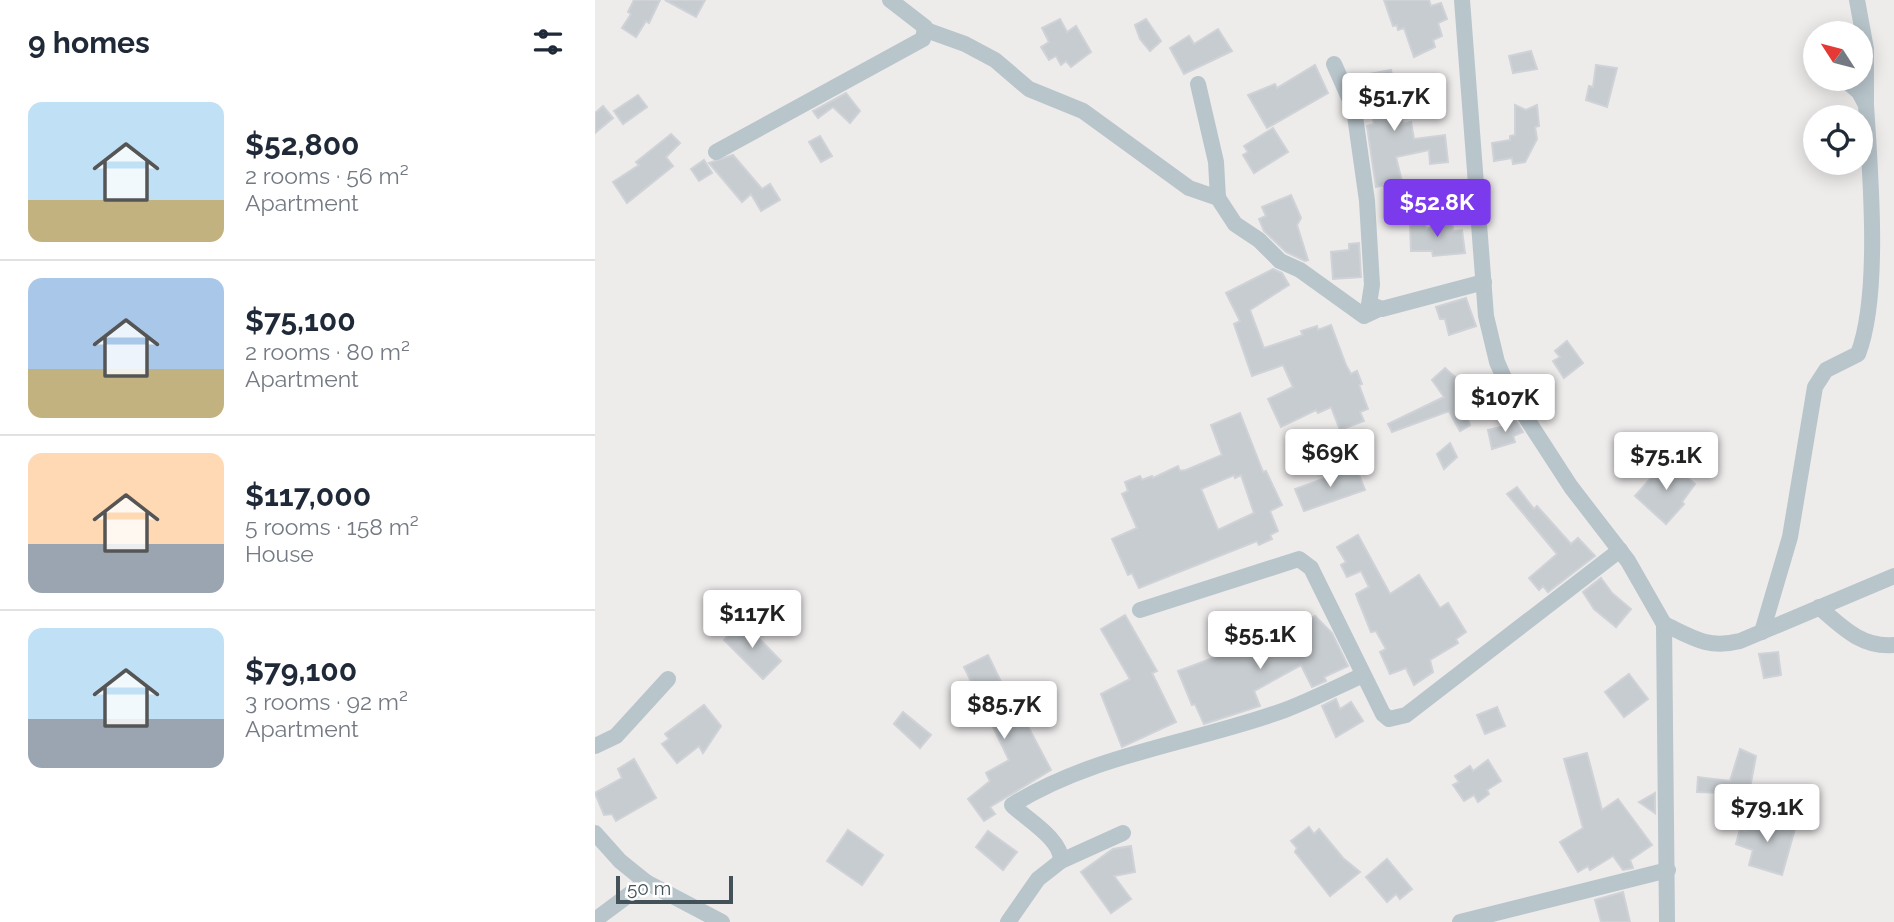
<!DOCTYPE html>
<html lang="en">
<head>
<meta charset="utf-8">
<style>
	:root { --surface:#fff; --page:#f6f6f7; --text:#1f2937; --muted:#747a83; --line:#e0e1e3; --accent:#7c3aed }
	body { margin:0; font-family:Raleway,sans-serif; background:var(--page); color:var(--text); height:100vh; display:flex; flex-direction:column; font-size:26px; white-space:nowrap }
	* { box-sizing:border-box; margin:0 }
	p { font-size:23px; color:var(--muted) }
	.icon { flex:none; width:38px; height:38px; fill:none; stroke:currentColor; stroke-width:2; stroke-linecap:round; stroke-linejoin:round }
	.map { position:relative; flex:1; overflow:hidden }
	.panel { display:flex; flex-direction:column; background:var(--surface); width:595px }
	.panel>* { flex:none }
	.needle { width:46px; rotate:306deg }
	.buttons { position:absolute; left:1208px; top:21px; display:grid; gap:14px }
	.buttons a { display:grid; place-items:center; width:70px; height:70px; border-radius:50%; background:var(--surface); box-shadow:0 4px 18px #0003; font-size:35px }
	.scale { position:absolute; left:21px; bottom:18px; width:117px; box-sizing:border-box; padding-left:7px; border:4px solid #435259; border-top:0; font-size:19px; line-height:24px; white-space:nowrap; color:#435259; -webkit-text-stroke:5px #fff; paint-order:stroke }
	.price { position:absolute; translate:-50% -60px; padding:0 16px; border-radius:7px; background:#fff; color:#222; font-size:23px; line-height:46px; filter:drop-shadow(0 2px 4px #0008) }
	.price::after { content:''; position:absolute; left:50%; top:42px; width:21px; height:16px; margin-left:-10px; background:inherit; clip-path:polygon(0 0,100% 0,50% 100%) }
	.price.on { background:var(--accent); color:#fff }
	ul { padding:0; list-style:none }
	li { display:flex; align-items:center; gap:21px; height:175px; padding:0 28px }
	li+li { border-top:2px solid var(--line) }
	li span { display:grid; place-items:center; flex:none; width:196px; height:140px; border-radius:14px; color:#555 }
	li>.icon { margin-inline-start:auto }
	span .icon { width:84px; height:84px; fill:#fffc; stroke-width:1 }
	li b { font-size:30px }
	h2 { display:flex; justify-content:space-between; align-items:center; height:84px; padding:0 28px; font-size:30px }
	main { display:flex; flex:1; min-height:0 }
	.map>svg:first-child { display:block }
	.building { fill:#c7ccd0; stroke:#cfd2d7; stroke-width:2; fill-rule:evenodd }
	.lines { fill:none; stroke-linecap:round; stroke-linejoin:round }
	.minor { stroke:#b8c5cb; stroke-width:16 }
</style>
</head>
<body>
<main>
<section class="panel">
<h2>9 homes<svg class="icon" aria-label="filters" viewBox="0 0 24 24"><path d="M4 7h16M4 17h16"/><circle cx="9" cy="7" r="2"/><circle cx="15" cy="17" r="2"/></svg></h2>
<ul>
<li><span style="background:linear-gradient(#bfe0f5 70%,#c2b280 0)"><svg class="icon" aria-label="home" viewBox="0 0 24 24"><path d="M3 11l9-7 9 7M6 9v11h12V9"/></svg></span><div><b>$52,800</b><p>2 rooms · 56 m²</p><p>Apartment</p></div></li>
<li><span style="background:linear-gradient(#a9c7e8 65%,#c2b280 0)"><svg class="icon" aria-label="home" viewBox="0 0 24 24"><path d="M3 11l9-7 9 7M6 9v11h12V9"/></svg></span><div><b>$75,100</b><p>2 rooms · 80 m²</p><p>Apartment</p></div></li>
<li><span style="background:linear-gradient(#ffd9b3 65%,#9aa5b1 0)"><svg class="icon" aria-label="home" viewBox="0 0 24 24"><path d="M3 11l9-7 9 7M6 9v11h12V9"/></svg></span><div><b>$117,000</b><p>5 rooms · 158 m²</p><p>House</p></div></li>
<li><span style="background:linear-gradient(#bfe0f5 65%,#9aa5b1 0)"><svg class="icon" aria-label="home" viewBox="0 0 24 24"><path d="M3 11l9-7 9 7M6 9v11h12V9"/></svg></span><div><b>$79,100</b><p>3 rooms · 92 m²</p><p>Apartment</p></div></li>
</ul>
</section>
<div class="map">
<svg width="1299" height="922" viewBox="0 0 1299 922">
	<rect width="100%" height="100%" fill="#eeebeb"/>
	<g class="building">
		<polygon points="39,0 65,0 54,23 51,21 41,37 27,28 36,14 33,12"/>
		<polygon points="70,0 110,0 101,17"/>
		<polygon points="789,0 834,0 836,6 846,3 852,19 843,23 847,36 838,40 840,47 819,57 809,28 803,30 802,25 798,26"/>
		<polygon points="465,19 472,32 481,26 496,52 476,67 471,61 466,65 461,56 454,60 446,47 454,42 447,28"/>
		<polygon points="551,19 566,41 555,51 545,39 540,25"/>
		<polygon points="623,29 637,51 589,74 575,48 594,36 599,44"/>
		<polygon points="936,51 942,69 918,73 914,56"/>
		<polygon points="720,65 733,93 672,128 653,95 680,84 682,88"/>
		<polygon points="1001,65 1022,68 1012,107 991,100 994,86 998,87"/>
		<polygon points="796,70 808,124 816,122 819,139 850,135 853,162 835,164 834,150 801,157 808,186 790,190 789,185 781,187 772,126 779,124 769,75"/>
		<polygon points="251,93 265,111 255,123 238,107 223,118 218,111"/>
		<polygon points="43,95 52,107 28,124 19,111"/>
		<polygon points="920,105 931,110 942,105 944,126 940,127 942,139 930,162 918,164 917,158 899,161 897,143 915,140 915,136 920,135"/>
		<polygon points="8,106 18,118 0,133 0,113"/>
		<polygon points="678,128 693,152 659,173 648,155 653,152 649,146"/>
		<polygon points="76,134 85,143 71,157 78,166 32,203 18,182 44,165 41,162"/>
		<polygon points="225,136 237,156 226,162 214,142"/>
		<polygon points="138,155 167,189 175,184 185,200 166,211 156,194 147,202 114,163"/>
		<polygon points="109,160 117,173 104,181 96,169"/>
		<polygon points="696,195 706,218 702,225 713,260 710,261 691,252 669,231 664,219 671,216 667,207"/>
		<polygon points="857,221 858,231 867,230 870,253 838,256 837,251 816,251 815,224 830,224 831,229"/>
		<polygon points="764,243 766,277 738,279 736,252 754,250 754,244"/>
		<polygon points="678,269 687,273 694,285 655,310 669,348 708,335 706,331 722,326 723,330 736,325 751,365 756,374 762,371 767,384 764,385 773,409 765,412 769,421 745,430 736,407 723,413 721,410 686,427 673,399 698,387 688,365 657,376 639,324 645,321 631,293"/>
		<polygon points="871,298 881,326 854,335 850,319 845,319 841,307"/>
		<polygon points="972,341 988,363 969,378 958,361 965,357 960,351"/>
		<polygon points="850,368 868,384 863,387 875,411 870,413 875,425 865,431 854,411 797,432 793,424 849,397 837,380"/>
		<path d="M645,413l23,59 3,-1 16,34 -12,6 8,20 -8,4 2,4 -13,6 -2,-4 -118,47 -7,-15 -4,2 -16,-36 25,-11 -15,-34 6,-3 -3,-9 15,-6 2,4 10,-4 1,2 25,-12 2,5 6,-1 36,-15 -11,-30zM639,475l1,3 6,-3 13,38 -36,17 -17,-41z"/>
		<polygon points="916,414 928,432 918,436 920,442 897,449 893,430 915,425 911,416"/>
		<polygon points="855,443 862,457 849,469 842,454"/>
		<polygon points="1071,461 1100,484 1087,502 1089,504 1071,524 1040,496"/>
		<polygon points="761,467 770,490 709,511 700,489"/>
		<polygon points="922,487 939,509 942,506 976,544 983,538 1000,556 953,592 948,586 944,590 934,578 962,554 912,494"/>
		<polygon points="763,535 795,594 824,575 845,608 853,603 871,632 861,639 863,643 835,660 838,672 819,685 811,668 795,674 785,652 791,649 781,631 776,632 763,600 761,594 774,587 766,571 752,577 746,565 751,562 742,547"/>
		<polygon points="1006,578 1017,593 1036,609 1021,627 999,609 988,592"/>
		<polygon points="530,615 562,671 557,673 581,722 527,747 506,694 535,679 506,629"/>
		<polygon points="720,616 737,633 753,666 729,677 731,681 717,687 706,665 659,691 665,706 609,724 600,704 597,705 583,671 642,649 645,655 659,648 665,658 691,644 706,623"/>
		<polygon points="147,621 186,661 168,679 129,640"/>
		<polygon points="1183,652 1186,675 1169,678 1164,654"/>
		<polygon points="393,655 423,717 427,715 456,770 395,807 400,814 389,821 373,799 395,781 391,773 414,760 369,667"/>
		<polygon points="1034,674 1053,699 1029,717 1010,692"/>
		<polygon points="741,699 745,709 756,702 768,721 741,737 727,706"/>
		<polygon points="109,705 126,726 108,753 104,746 82,763 67,744 74,739 70,734"/>
		<polygon points="902,707 910,726 890,734 882,715"/>
		<polygon points="308,712 336,735 325,748 299,724"/>
		<polygon points="1145,749 1161,756 1153,799 1130,793 1102,792 1103,777 1135,781"/>
		<polygon points="992,753 1007,810 1023,799 1057,845 1035,860 1038,868 1028,870 1018,856 995,870 993,866 983,872 965,842 988,828 969,759"/>
		<polygon points="39,759 61,798 21,821 17,814 9,815 0,793 27,778 23,769"/>
		<polygon points="893,760 906,781 892,790 894,794 883,802 879,795 869,801 858,785 864,782 860,776 875,766 878,771"/>
		<polygon points="1060,793 1060,813 1044,802"/>
		<polygon points="1157,814 1200,829 1187,875 1154,865 1158,850 1141,844 1145,829 1151,831"/>
		<polygon points="714,827 719,834 724,829 748,858 765,872 735,896 700,852 702,848 696,841"/>
		<polygon points="253,830 288,855 267,885 232,861"/>
		<polygon points="393,831 422,852 408,870 381,847"/>
		<polygon points="536,846 540,872 519,876 536,899 516,913 486,872 518,849"/>
		<polygon points="792,859 817,889 805,899 801,894 792,902 771,877"/>
		<polygon points="1028,892 1035,922 1006,922 1000,900"/>
	</g>
	<g class="lines">
		<g class="minor">
			<polyline points="867,0 891,316 902,362 917,396 976,487 1033,561 1069,624 1072,922"/>
			<polyline points="1262,0 1271,49 1271,103"/>
			<polyline points="331,30 370,44 400,60 434,89 488,111 594,188 623,198 640,224 664,240 685,261 705,270 769,316 784,309"/>
			<polyline points="739,64 759,109 772,201 777,285 774,304 787,309 889,282"/>
			<polyline points="603,84 621,162 623,198"/>
			<polyline points="121,152 328,39 330,27 295,0"/>
			<path d="M1224,607c23,20 43,41 75,38"/>
			<polyline points="545,610 704,559 716,568 788,714 794,719 811,715 1025,550"/>
			<path d="M1069,624c29,14 44,25 76,17l154,-65"/>
			<path d="M1167,632l28,-95 25,-150 11,-17 32,-16c23,-59 12,-183 8,-249l-7,-13 -15,-13"/>
			<polyline points="0,746 21,736 73,679"/>
			<polyline points="0,833 25,861 51,882 127,922"/>
			<path d="M528,833l-62,28c1,-22 -35,-42 -49,-56 84,-52 182,-62 273,-95 26,-10 52,-23 78,-35"/>
			<polyline points="0,920 51,882"/>
			<polyline points="413,922 443,879 466,861"/>
			<polyline points="865,922 1073,870"/>
		</g>
	</g>
</svg>
<div class="buttons">
<a><svg class="needle" viewBox="-14 -14 28 28"><path d="M0-13l5 13h-10z" fill="#e53935"/><path d="M0 13l5-13h-10z" fill="#747a83"/></svg></a>
<a><svg class="icon" aria-label="locate" viewBox="0 0 24 24"><circle cx="12" cy="12" r="6"/><path d="M12 2v4M12 18v4M2 12h4M18 12h4"/></svg></a>
</div>
<div class="scale">50 m</div>
<b class="price" style="left:799px;top:133px">$51.7K</b>
<b class="price on" style="left:842px;top:239px">$52.8K</b>
<b class="price" style="left:910px;top:434px">$107K</b>
<b class="price" style="left:735px;top:489px">$69K</b>
<b class="price" style="left:1071px;top:492px">$75.1K</b>
<b class="price" style="left:157px;top:650px">$117K</b>
<b class="price" style="left:665px;top:671px">$55.1K</b>
<b class="price" style="left:409px;top:741px">$85.7K</b>
<b class="price" style="left:1172px;top:844px">$79.1K</b>
</div>
</main>
</body>
</html>
